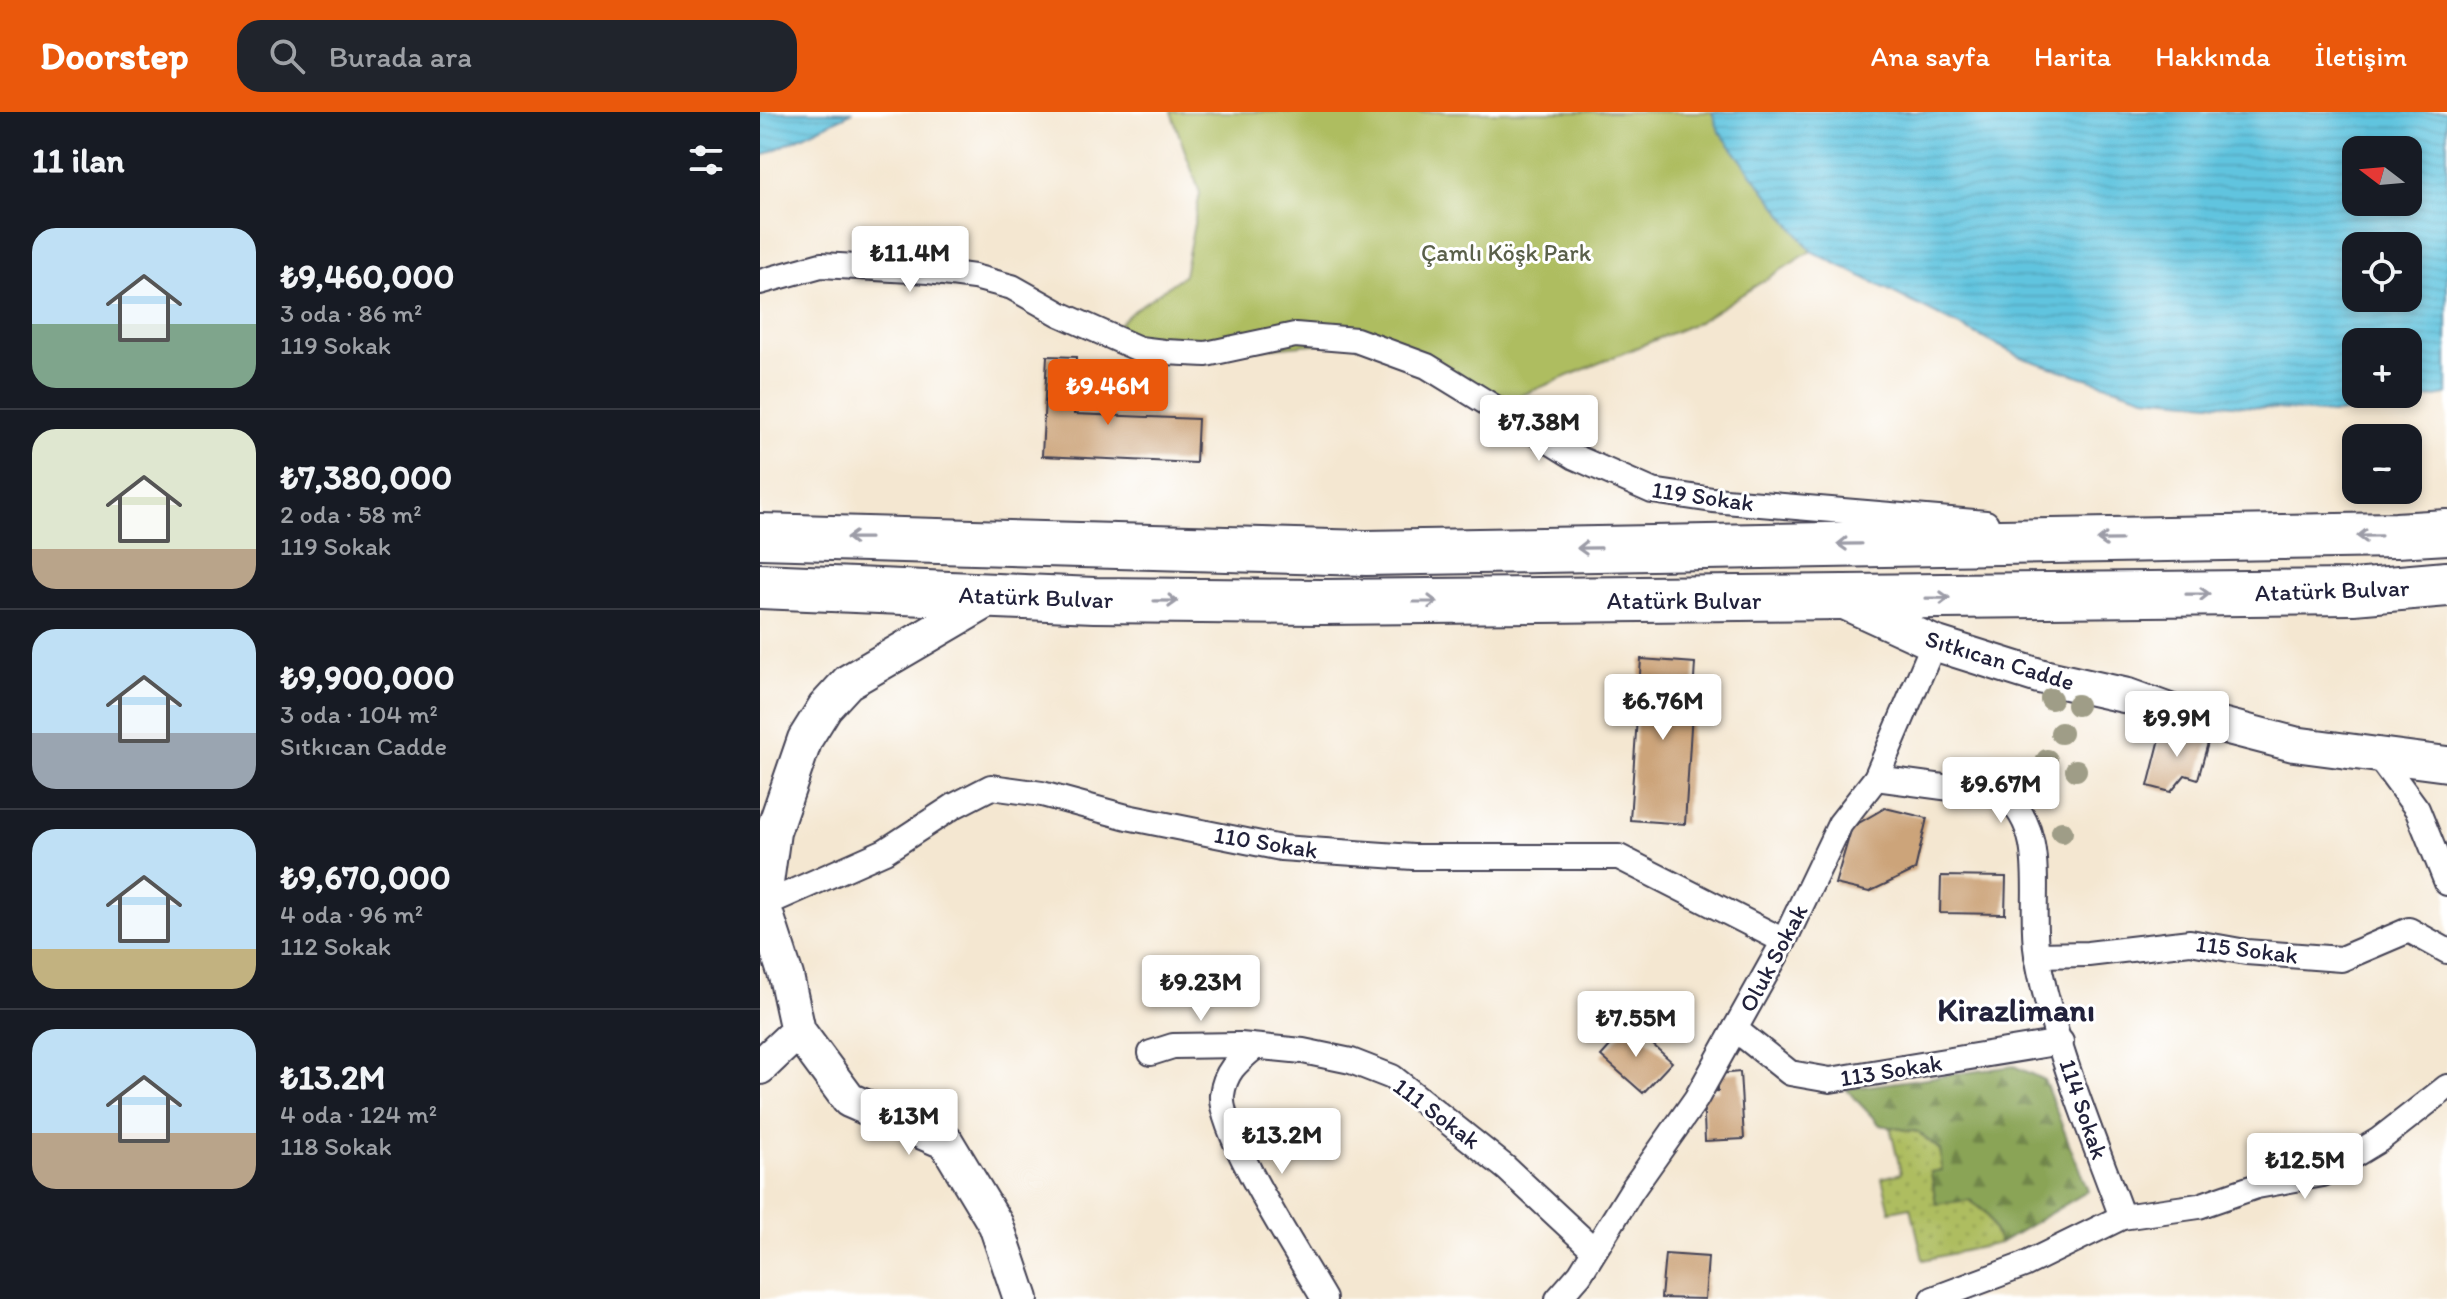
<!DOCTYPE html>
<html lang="tr">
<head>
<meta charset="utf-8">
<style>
	:root { --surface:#171b24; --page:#20242c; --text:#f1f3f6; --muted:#9ea1a6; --line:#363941; --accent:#ea580c }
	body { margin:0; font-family:Itim,sans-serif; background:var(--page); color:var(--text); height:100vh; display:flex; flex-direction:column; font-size:30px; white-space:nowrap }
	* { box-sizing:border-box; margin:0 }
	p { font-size:26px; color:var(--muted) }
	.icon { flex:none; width:44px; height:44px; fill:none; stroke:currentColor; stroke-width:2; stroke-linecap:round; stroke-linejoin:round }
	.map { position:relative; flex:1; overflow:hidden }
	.side { display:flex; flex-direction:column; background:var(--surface); width:760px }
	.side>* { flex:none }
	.needle { width:52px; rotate:286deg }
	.tools { position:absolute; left:1582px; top:24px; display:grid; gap:16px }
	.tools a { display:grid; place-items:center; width:80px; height:80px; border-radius:16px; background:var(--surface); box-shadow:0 4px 12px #0003; font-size:40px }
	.price { position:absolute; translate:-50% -68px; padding:0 18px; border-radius:8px; background:#fff; color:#222; font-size:26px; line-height:52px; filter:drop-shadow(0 2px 4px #0008) }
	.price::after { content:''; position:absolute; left:50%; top:48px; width:24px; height:18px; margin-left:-12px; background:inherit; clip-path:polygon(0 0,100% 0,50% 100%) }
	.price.active { background:var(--accent); color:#fff }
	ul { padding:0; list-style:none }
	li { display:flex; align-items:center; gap:24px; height:200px; padding:0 32px }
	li+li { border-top:2px solid var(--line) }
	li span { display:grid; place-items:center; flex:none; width:224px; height:160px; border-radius:24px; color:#555 }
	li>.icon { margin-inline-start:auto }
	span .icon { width:96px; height:96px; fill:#fffc; stroke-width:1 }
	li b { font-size:34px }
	h2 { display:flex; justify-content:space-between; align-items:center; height:96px; padding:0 32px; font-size:34px }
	header { display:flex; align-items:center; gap:48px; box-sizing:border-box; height:112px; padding:0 40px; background:var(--accent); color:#fff }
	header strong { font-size:38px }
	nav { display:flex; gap:44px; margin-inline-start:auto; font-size:28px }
	.search { width:560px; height:72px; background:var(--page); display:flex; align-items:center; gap:20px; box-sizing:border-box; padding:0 28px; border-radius:24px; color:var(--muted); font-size:30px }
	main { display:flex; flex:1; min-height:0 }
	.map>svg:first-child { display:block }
	.grass { fill:url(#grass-dots); stroke:#68704e; stroke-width:2 }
	.forest { fill:url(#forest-firs); stroke:#566348; stroke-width:2 }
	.green { fill:#aebd60; stroke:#68704e; stroke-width:2 }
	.water { fill:url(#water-rules); stroke:#42738d; stroke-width:2; fill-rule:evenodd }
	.building { fill:#cca47a }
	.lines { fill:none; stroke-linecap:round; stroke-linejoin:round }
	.street-casing { stroke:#424052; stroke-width:28 }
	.secondary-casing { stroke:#424052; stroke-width:38 }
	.highway-casing { stroke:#424052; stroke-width:48 }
	.street { stroke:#fff; stroke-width:24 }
	.secondary { stroke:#fff; stroke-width:34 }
	.highway { stroke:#fff; stroke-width:44 }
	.tree { fill:#9f9d87 }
	.oneway { stroke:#9c9ca7 }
	.labels { text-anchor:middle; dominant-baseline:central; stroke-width:6; stroke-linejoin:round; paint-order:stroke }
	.park-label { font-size:24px; fill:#5a604a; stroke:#fff }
	.street-label { font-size:24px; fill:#22223b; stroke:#fff }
	.district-label { font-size:32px; font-weight:bold; fill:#22223b; stroke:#fff }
</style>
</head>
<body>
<header>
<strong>Doorstep</strong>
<div class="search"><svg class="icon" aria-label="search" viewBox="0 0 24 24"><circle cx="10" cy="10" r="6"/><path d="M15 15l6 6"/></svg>Burada ara</div>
<nav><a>Ana sayfa</a><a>Harita</a><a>Hakkında</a><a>İletişim</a></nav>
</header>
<main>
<section class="side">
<h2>11 ilan<svg class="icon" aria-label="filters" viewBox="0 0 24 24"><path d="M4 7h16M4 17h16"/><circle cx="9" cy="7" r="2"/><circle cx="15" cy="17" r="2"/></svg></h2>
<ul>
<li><span style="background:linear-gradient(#bfe0f5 60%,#7fa58c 0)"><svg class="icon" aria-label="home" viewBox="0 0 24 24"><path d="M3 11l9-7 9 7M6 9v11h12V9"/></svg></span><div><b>₺9,460,000</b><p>3 oda · 86 m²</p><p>119 Sokak</p></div></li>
<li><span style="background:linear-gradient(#dfe7d0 75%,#b9a48a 0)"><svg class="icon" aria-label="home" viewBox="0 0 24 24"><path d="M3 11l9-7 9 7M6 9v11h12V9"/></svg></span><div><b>₺7,380,000</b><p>2 oda · 58 m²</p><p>119 Sokak</p></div></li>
<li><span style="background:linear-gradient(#bfe0f5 65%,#9aa5b1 0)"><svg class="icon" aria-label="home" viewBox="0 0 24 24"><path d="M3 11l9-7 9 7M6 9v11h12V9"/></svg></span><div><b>₺9,900,000</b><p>3 oda · 104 m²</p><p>Sıtkıcan Cadde</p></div></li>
<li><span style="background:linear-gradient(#bfe0f5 75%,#c2b280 0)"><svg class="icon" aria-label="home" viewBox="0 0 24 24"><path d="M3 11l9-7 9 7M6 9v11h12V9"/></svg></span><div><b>₺9,670,000</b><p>4 oda · 96 m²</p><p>112 Sokak</p></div></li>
<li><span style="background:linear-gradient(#bfe0f5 65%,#b9a48a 0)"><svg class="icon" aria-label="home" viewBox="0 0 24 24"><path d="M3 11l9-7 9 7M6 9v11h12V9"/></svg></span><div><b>₺13.2M</b><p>4 oda · 124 m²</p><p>118 Sokak</p></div></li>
</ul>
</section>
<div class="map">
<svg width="1687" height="1187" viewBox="0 0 1687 1187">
	<defs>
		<pattern id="grass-dots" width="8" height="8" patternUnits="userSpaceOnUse" patternTransform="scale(2)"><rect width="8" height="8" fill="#aebd60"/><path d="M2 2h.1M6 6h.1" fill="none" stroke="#95a254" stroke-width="1.8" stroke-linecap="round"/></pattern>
		<pattern id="forest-firs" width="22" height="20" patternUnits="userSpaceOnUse" patternTransform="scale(2)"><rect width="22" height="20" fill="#8aa456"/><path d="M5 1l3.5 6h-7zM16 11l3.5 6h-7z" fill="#708548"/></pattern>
		<pattern id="water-rules" width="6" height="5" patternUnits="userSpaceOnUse" patternTransform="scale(2)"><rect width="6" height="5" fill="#61c4df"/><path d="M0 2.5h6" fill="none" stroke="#54a8c0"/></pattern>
	</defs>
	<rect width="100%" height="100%" fill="#fff"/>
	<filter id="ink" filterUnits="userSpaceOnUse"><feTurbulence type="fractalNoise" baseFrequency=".0125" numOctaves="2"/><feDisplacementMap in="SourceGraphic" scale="16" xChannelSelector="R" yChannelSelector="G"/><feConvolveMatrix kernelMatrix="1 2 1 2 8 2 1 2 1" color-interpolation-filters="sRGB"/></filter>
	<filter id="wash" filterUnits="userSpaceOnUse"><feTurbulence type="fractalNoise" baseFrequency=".006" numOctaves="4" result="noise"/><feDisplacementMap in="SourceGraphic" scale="32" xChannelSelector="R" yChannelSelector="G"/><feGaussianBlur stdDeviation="1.8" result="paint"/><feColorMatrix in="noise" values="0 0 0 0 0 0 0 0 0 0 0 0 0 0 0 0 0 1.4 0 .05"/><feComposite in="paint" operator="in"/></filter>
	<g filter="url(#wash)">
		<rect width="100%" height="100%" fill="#f4e7d1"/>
		<polygon class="grass" points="1130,1015 1158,1020 1180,1038 1182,1058 1171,1060 1226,1101 1240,1131 1163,1148 1151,1095 1130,1099 1122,1066 1141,1061"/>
		<polygon class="forest" points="1254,954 1284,968 1328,1079 1240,1131 1226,1101 1210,1088 1176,1092 1171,1060 1182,1058 1180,1038 1158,1020 1120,1013 1086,977"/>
		<polygon class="green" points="411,0 952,0 960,19 1051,139 938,210 731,296 596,228 446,242 348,222 374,198 424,163 440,81"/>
		<g class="water">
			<polygon points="0,0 93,0 0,45"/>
			<path d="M952,0h735v283l-115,19 -187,-17 -122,-39 -212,-107 -92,-120zM1596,38h52v52h-52zM1596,134h52v52h-52zM1596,230h52v52h-52z"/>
		</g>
		<g id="blocks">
			<g class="building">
				<polygon points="287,244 316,245 314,302 438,307 436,351 282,344"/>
				<polygon points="881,547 935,551 925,712 870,708"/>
				<polygon points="1403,615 1449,627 1438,667 1425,663 1411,680 1388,674"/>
				<polygon points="1125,696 1167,706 1155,758 1109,780 1075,772 1092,715"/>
				<polygon points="1181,764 1246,765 1245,802 1180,801"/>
				<polygon points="870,912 912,950 883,981 841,944"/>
				<polygon points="980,960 984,1027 945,1029 943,980 958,979 958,962"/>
				<polygon points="905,1142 948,1145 945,1187 901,1186"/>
			</g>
		</g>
	</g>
	<g filter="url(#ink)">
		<use href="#blocks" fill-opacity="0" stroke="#424052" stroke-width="2"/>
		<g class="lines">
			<defs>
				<g id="street">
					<polyline points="0,170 61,153 169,159 214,165 252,175 300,202 379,237 404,240 446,242 535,223 596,228 667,254 815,345 892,379 953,388 1226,411"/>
					<polyline points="1618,644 1657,697 1687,771"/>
					<path d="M1116,666l127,17c48,35 25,108 34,160 15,85 55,180 85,262"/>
					<polyline points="3,793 125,739 194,694 231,675 282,682 367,705 521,736 653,745 859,745 1024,829"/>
					<polyline points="1277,843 1328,842 1430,830 1486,840 1581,847 1649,818 1687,839"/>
					<polyline points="975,917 1030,961 1070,968 1301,930"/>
					<path d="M495,935c-18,15 -30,24 -33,48 -4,37 81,167 102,204"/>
					<polyline points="391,941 413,934 480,933 543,939 591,949 632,965 746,1056 833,1137"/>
					<polyline points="798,1187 820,1162 872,1078 936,987 1024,829 1080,712 1116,666 1174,531"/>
					<polyline points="1173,1187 1264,1153 1362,1105 1439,1094 1497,1074 1563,1062 1619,1028 1687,975"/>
				</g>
				<g id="secondary">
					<polyline points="1080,488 1174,531 1279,564 1368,584 1415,601 1534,632 1687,652"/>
					<polyline points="38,919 89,988 186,1030 236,1113 261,1187"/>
					<polyline points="0,955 38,919 26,864 3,793 13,720 45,627 65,595 88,570 235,484"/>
				</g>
				<g id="highway">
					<polyline points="0,424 606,441 1636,423 1687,420"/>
					<polyline points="0,474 334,488 562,490 1593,480 1687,472"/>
				</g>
			</defs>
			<use href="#street" class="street-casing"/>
			<use href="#secondary" class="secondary-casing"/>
			<use href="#highway" class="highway-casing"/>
			<use href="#street" class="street"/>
			<use href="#secondary" class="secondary"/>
			<use href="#highway" class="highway"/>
		</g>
		<g class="tree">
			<circle cx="1291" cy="587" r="11"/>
			<circle cx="1317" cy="593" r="11"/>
			<circle cx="1301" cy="621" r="11"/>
			<circle cx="1287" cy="648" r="11"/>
			<circle cx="1316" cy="658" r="11"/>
			<circle cx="1285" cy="677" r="11"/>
			<circle cx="1302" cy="720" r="11"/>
		</g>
		<defs><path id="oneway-shaft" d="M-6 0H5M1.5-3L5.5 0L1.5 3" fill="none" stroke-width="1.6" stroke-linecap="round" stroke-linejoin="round" transform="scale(2)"/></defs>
		<g class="oneway">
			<use href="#oneway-shaft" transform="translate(1609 424) rotate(179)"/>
			<use href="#oneway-shaft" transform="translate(98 426) rotate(-179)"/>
			<use href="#oneway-shaft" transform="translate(1349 428) rotate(179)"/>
			<use href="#oneway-shaft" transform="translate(1089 432) rotate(179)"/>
			<use href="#oneway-shaft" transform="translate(829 436) rotate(179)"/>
			<use href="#oneway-shaft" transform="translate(1438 482) rotate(-1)"/>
			<use href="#oneway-shaft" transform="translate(1178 486) rotate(-1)"/>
			<use href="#oneway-shaft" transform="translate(406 489) rotate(1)"/>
			<use href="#oneway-shaft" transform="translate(666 490)"/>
		</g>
	</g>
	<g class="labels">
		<g class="park-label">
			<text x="746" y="140">Çamlı Köşk Park</text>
		</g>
		<g class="street-label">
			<text transform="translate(943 384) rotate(8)">119 Sokak</text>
			<text transform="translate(1572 478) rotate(-2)">Atatürk Bulvar</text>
			<text transform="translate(276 485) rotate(2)">Atatürk Bulvar</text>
			<text x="924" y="488">Atatürk Bulvar</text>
			<text transform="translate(1240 548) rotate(17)">Sıtkıcan Cadde</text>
			<text transform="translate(506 730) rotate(9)">110 Sokak</text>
			<text transform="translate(1487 837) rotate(7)">115 Sokak</text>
			<text transform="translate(1013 846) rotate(-62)">Oluk Sokak</text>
			<text transform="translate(1131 958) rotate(-9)">113 Sokak</text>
			<text transform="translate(1324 997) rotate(71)">114 Sokak</text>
			<text transform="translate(677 1001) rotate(37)">111 Sokak</text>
		</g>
		<g class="district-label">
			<text x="1256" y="898">Kirazlimanı</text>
		</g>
	</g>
</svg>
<div class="tools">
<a><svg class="needle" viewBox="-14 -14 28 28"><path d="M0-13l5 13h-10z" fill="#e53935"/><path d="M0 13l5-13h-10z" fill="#9ea1a6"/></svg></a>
<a><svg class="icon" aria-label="locate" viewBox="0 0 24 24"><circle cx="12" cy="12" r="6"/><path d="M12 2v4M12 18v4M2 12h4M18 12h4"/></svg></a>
<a>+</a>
<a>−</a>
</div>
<b class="price" style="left:150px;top:182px">₺11.4M</b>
<b class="price active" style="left:348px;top:315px">₺9.46M</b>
<b class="price" style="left:779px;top:351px">₺7.38M</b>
<b class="price" style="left:903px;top:630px">₺6.76M</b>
<b class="price" style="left:1417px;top:647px">₺9.9M</b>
<b class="price" style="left:1241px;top:713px">₺9.67M</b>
<b class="price" style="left:441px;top:911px">₺9.23M</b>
<b class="price" style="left:876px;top:947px">₺7.55M</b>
<b class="price" style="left:149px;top:1045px">₺13M</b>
<b class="price" style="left:522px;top:1064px">₺13.2M</b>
<b class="price" style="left:1545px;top:1089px">₺12.5M</b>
</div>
</main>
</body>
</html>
